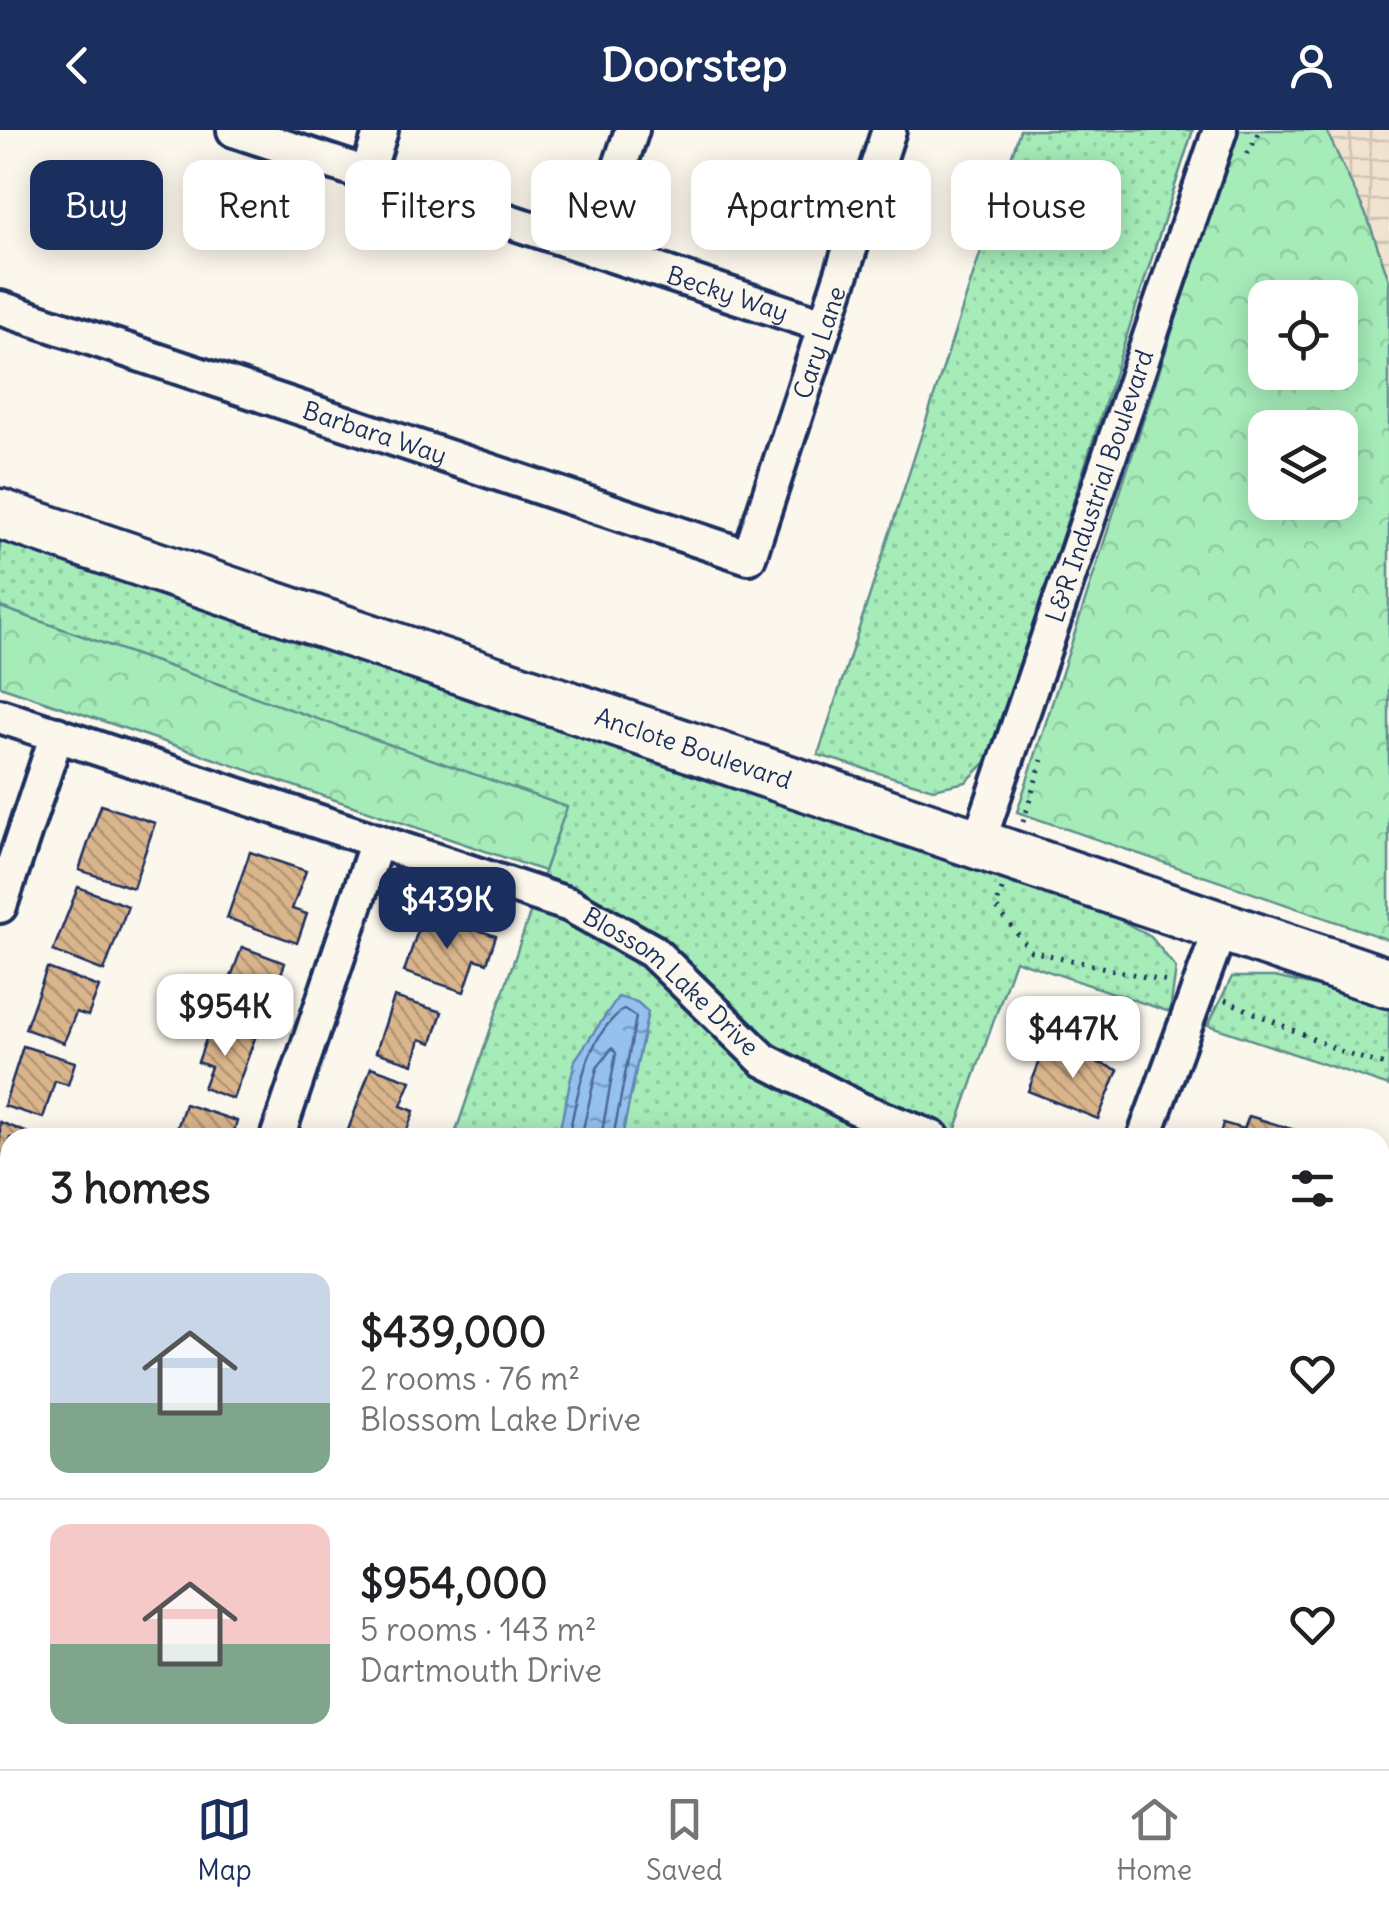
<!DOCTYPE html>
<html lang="en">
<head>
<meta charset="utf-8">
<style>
	:root { --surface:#fff; --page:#f6f6f6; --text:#202124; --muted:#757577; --line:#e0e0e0; --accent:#1b2f5e }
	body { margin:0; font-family:Delius,sans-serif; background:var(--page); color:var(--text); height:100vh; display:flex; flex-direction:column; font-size:38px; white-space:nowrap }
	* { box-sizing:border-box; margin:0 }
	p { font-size:32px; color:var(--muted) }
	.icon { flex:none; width:55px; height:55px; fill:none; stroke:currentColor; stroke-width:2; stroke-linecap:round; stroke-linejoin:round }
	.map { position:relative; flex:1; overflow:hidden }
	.details { position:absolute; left:0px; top:998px; width:1390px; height:642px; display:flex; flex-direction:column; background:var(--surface); border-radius:30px 30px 0 0; box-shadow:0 5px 25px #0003 }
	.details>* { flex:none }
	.hud { position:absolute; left:30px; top:30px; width:1330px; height:90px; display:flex; gap:20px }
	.buttons { position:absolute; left:1248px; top:150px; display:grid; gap:20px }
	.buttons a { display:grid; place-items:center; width:110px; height:110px; border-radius:20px; background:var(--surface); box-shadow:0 5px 25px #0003; font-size:50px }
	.price { position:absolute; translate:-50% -85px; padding:0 22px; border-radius:20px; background:#fff; color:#222; font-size:32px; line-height:65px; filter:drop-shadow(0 2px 5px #0008) }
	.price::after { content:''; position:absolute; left:50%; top:60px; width:30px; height:22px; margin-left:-15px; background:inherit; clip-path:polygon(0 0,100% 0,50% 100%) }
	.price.current { background:var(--accent); color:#fff }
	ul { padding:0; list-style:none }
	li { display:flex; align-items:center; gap:30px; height:250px; padding:0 50px }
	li+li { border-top:2px solid var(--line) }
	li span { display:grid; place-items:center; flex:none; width:280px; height:200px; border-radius:20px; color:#555 }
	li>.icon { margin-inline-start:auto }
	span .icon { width:120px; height:120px; fill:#fffc; stroke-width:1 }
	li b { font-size:42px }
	h2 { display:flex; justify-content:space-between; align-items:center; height:120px; padding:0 50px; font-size:42px }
	.chip { padding:0 35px; border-radius:20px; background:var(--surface); box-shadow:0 5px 25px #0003; font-size:35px; line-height:90px }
	.chip.current { background:var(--accent); color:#fff }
	header { display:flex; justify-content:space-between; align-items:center; height:130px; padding:0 50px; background:var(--accent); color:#fff; font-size:45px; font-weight:700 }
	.menu { display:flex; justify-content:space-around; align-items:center; height:140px; border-top:2px solid var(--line); background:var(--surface); font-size:28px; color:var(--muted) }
	.menu a { display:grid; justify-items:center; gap:5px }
	.menu .current { color:var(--accent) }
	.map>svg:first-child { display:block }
	.industrial { fill:url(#industrial-grid) }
	.grass { fill:url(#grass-dots); stroke:#608e8c; stroke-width:2.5 }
	.forest { fill:url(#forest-crowns); stroke:#608e8c; stroke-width:2.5; fill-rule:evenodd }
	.water { fill:url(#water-ripples); stroke:#6487b4; stroke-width:2.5 }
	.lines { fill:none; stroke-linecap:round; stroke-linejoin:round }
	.shore { stroke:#4b6998; stroke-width:2.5 }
	.building { fill:url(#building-back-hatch); stroke:#1b2f5e; stroke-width:2.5 }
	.street-casing { stroke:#1b2f5e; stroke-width:40 }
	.secondary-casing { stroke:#1b2f5e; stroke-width:55 }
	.path { stroke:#1b2f5e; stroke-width:5; stroke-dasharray:2.5 8; stroke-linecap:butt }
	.street { stroke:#fbf7ec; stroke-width:32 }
	.secondary { stroke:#fbf7ec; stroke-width:48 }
	.labels { text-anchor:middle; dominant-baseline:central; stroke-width:10; stroke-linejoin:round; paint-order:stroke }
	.street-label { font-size:25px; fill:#1b2f5e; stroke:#fbf7ec }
</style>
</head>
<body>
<header><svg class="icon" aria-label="back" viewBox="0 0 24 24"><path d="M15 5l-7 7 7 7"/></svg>Doorstep<svg class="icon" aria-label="person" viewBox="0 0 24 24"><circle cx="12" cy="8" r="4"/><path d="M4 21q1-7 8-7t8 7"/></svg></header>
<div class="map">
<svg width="1389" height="1639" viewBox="0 0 1389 1639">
	<defs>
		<pattern id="industrial-grid" width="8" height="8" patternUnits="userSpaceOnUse" patternTransform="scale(2.5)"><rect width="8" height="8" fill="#f1e3cf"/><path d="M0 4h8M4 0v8" fill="none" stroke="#cec3b4"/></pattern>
		<pattern id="grass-dots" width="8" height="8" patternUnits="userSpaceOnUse" patternTransform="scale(2.5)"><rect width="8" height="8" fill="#a6ecb9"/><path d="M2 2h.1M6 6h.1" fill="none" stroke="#8ecba1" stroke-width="1.8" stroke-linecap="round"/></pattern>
		<pattern id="forest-crowns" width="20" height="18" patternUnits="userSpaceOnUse" patternTransform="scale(2.5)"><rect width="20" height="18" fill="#a6ecb9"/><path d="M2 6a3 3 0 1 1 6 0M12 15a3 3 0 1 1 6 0" fill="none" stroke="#8ecba1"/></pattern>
		<pattern id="water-ripples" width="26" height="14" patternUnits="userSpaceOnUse" patternTransform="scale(2.5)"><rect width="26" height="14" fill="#94c1ee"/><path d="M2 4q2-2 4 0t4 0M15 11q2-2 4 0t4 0" fill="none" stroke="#789dc4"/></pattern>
		<pattern id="building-back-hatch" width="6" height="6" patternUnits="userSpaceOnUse" patternTransform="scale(2.5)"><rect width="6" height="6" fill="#dab58b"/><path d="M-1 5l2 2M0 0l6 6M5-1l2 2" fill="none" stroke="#b09475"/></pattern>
	</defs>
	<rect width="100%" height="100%" fill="#fbf7ec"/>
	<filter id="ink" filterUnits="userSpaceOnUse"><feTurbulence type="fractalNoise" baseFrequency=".01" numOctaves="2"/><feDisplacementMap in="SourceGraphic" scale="20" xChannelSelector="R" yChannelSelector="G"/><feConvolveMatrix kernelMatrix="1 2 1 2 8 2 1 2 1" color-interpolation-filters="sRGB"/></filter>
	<g filter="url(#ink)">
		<polygon class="industrial" points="1326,0 1389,0 1389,150 1368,89"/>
		<g class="grass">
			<polygon points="1020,0 1193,0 991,627 966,652 933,659 818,625"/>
			<polygon points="0,396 1097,777 1151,807 1176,838 1170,882 1015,830 953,1007 454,1007 566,677 0,477"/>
			<polygon points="1232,847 1274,847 1389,872 1389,956 1208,895"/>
			<polygon points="242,1630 737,1630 734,1639 239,1639"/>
		</g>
		<g class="forest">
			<path d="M1237,0h89l42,89 21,61v660l-372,-128zM1265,168h75v74h-75zM1265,298h75v74h-75z"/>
			<polygon points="0,477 567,677 544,741 0,556"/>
		</g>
		<g class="water">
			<polygon points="618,867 637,872 648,882 622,1007 558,1007 575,930"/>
			<polygon points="1380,1343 1389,1346 1389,1639 1128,1639 1131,1630 1380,1630"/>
			<polygon points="350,1630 403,1630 400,1639 347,1639"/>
		</g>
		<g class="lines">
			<g class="shore">
				<path d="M568,1008c10,-44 17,-101 56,-129l12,8 -23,121"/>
				<polyline points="581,1008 597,938 612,918 616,923 601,1008"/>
			</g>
		</g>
		<g class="building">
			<polygon points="101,675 155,693 133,758 79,740"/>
			<polygon points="250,722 306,741 292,779 307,784 297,813 227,788"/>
			<polygon points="78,757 128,776 104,841 53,821"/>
			<polygon points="424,782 496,806 487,833 475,829 464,862 404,842"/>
			<polygon points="242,817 285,833 264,890 221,874"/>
			<polygon points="47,838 99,857 88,886 76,882 64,913 25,899"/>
			<polygon points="394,867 442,882 432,913 420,909 413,934 376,922"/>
			<polygon points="212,892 255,908 233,969 203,958 211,937 198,932"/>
			<polygon points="1047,913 1118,940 1098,989 1028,961"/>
			<polygon points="23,916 75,932 68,955 55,951 43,988 4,976"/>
			<polygon points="371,937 411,951 401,976 414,981 404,1008 361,1008 347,1003"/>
			<polygon points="185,974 237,991 232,1008 174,1008"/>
			<polygon points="1249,986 1295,1000 1293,1008 1219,1008 1223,993 1244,999"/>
			<polygon points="0,992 41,1008 10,1008 10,1066 0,1062"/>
			<polygon points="1389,1052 1389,1086 1380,1083"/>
			<polygon points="0,1075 10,1079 10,1130 5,1145 0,1143"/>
			<polygon points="1380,1223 1389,1226 1389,1304 1380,1301"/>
			<polygon points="0,1555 10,1559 10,1619 0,1615"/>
			<polygon points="132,1630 177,1630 174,1639 129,1639"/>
			<polygon points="820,1630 878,1630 875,1639 816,1639"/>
			<polygon points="1002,1630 1077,1630 1074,1639 999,1639"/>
		</g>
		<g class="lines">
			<defs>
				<g id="street">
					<path id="s1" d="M234,0l589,195"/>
					<polyline points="367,45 381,0"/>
					<polyline points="592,119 632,0"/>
					<path id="s2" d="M0,178l749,249 140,-427"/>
					<path id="s3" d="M0,586l570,189 82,46 112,109 97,50 72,28"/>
					<path id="s4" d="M978,714l242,-714"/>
					<polyline points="0,776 57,604"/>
					<polyline points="277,1008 377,711"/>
					<polyline points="1144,1008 1222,795"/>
					<polyline points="1380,1163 1389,1166"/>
					<polyline points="0,1361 10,1364"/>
					<polyline points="63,1639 66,1630"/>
					<polyline points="926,1639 929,1630"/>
				</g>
				<g id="secondary">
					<path id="s5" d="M0,384l1389,469"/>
				</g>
			</defs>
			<use href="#street" class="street-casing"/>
			<use href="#secondary" class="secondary-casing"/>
			<g class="path">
				<polyline points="1247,24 1261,0"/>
				<polyline points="1023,692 1042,630"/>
				<polyline points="1002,759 996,777 1031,821 1172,853"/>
				<polyline points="1225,870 1347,924 1389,936"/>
			</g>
			<use href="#street" class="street"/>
			<use href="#secondary" class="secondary"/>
		</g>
	</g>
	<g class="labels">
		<g class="street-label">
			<text stroke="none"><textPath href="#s1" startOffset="520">Becky Way</textPath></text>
			<text stroke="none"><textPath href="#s2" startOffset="1015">Cary Lane</textPath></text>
			<text stroke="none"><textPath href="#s2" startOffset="395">Barbara Way</textPath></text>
			<text stroke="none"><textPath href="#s4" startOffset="378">L&amp;R Industrial Boulevard</textPath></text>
			<text stroke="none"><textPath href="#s5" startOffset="732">Anclote Boulevard</textPath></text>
			<text stroke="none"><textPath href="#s3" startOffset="728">Blossom Lake Drive</textPath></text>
		</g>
	</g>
</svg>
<div class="buttons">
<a><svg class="icon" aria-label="locate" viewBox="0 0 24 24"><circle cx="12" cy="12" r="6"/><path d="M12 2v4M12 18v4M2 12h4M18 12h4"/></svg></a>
<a><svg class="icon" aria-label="layers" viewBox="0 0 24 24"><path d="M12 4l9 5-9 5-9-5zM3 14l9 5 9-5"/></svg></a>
</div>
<b class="price current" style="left:447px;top:822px">$439K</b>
<b class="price" style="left:225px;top:929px">$954K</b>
<b class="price" style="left:1073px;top:951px">$447K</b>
<div class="hud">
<a class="chip current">Buy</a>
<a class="chip">Rent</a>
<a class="chip">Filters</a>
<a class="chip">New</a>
<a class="chip">Apartment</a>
<a class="chip">House</a>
</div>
<section class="details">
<h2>3 homes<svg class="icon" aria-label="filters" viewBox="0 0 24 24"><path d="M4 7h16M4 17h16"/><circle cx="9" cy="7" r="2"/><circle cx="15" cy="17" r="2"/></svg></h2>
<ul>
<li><span style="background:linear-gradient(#c9d6e8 65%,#7fa58c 0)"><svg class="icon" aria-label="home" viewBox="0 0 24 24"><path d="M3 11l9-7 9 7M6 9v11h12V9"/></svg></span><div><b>$439,000</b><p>2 rooms · 76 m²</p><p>Blossom Lake Drive</p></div><svg class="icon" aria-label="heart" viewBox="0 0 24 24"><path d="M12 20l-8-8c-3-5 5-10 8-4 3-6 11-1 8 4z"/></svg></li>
<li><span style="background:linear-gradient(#f6c9c9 60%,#7fa58c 0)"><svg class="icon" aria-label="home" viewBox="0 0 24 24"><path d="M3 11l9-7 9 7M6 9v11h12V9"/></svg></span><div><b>$954,000</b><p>5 rooms · 143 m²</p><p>Dartmouth Drive</p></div><svg class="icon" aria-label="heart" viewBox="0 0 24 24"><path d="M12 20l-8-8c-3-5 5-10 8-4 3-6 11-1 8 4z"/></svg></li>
</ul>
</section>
</div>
<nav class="menu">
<a class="current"><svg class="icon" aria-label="map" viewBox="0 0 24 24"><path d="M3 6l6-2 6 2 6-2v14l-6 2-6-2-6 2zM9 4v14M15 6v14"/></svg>Map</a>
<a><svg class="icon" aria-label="saved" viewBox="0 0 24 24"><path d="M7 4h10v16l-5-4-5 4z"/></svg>Saved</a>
<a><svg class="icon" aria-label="home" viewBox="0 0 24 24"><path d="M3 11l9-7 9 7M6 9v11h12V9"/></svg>Home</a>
</nav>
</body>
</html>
